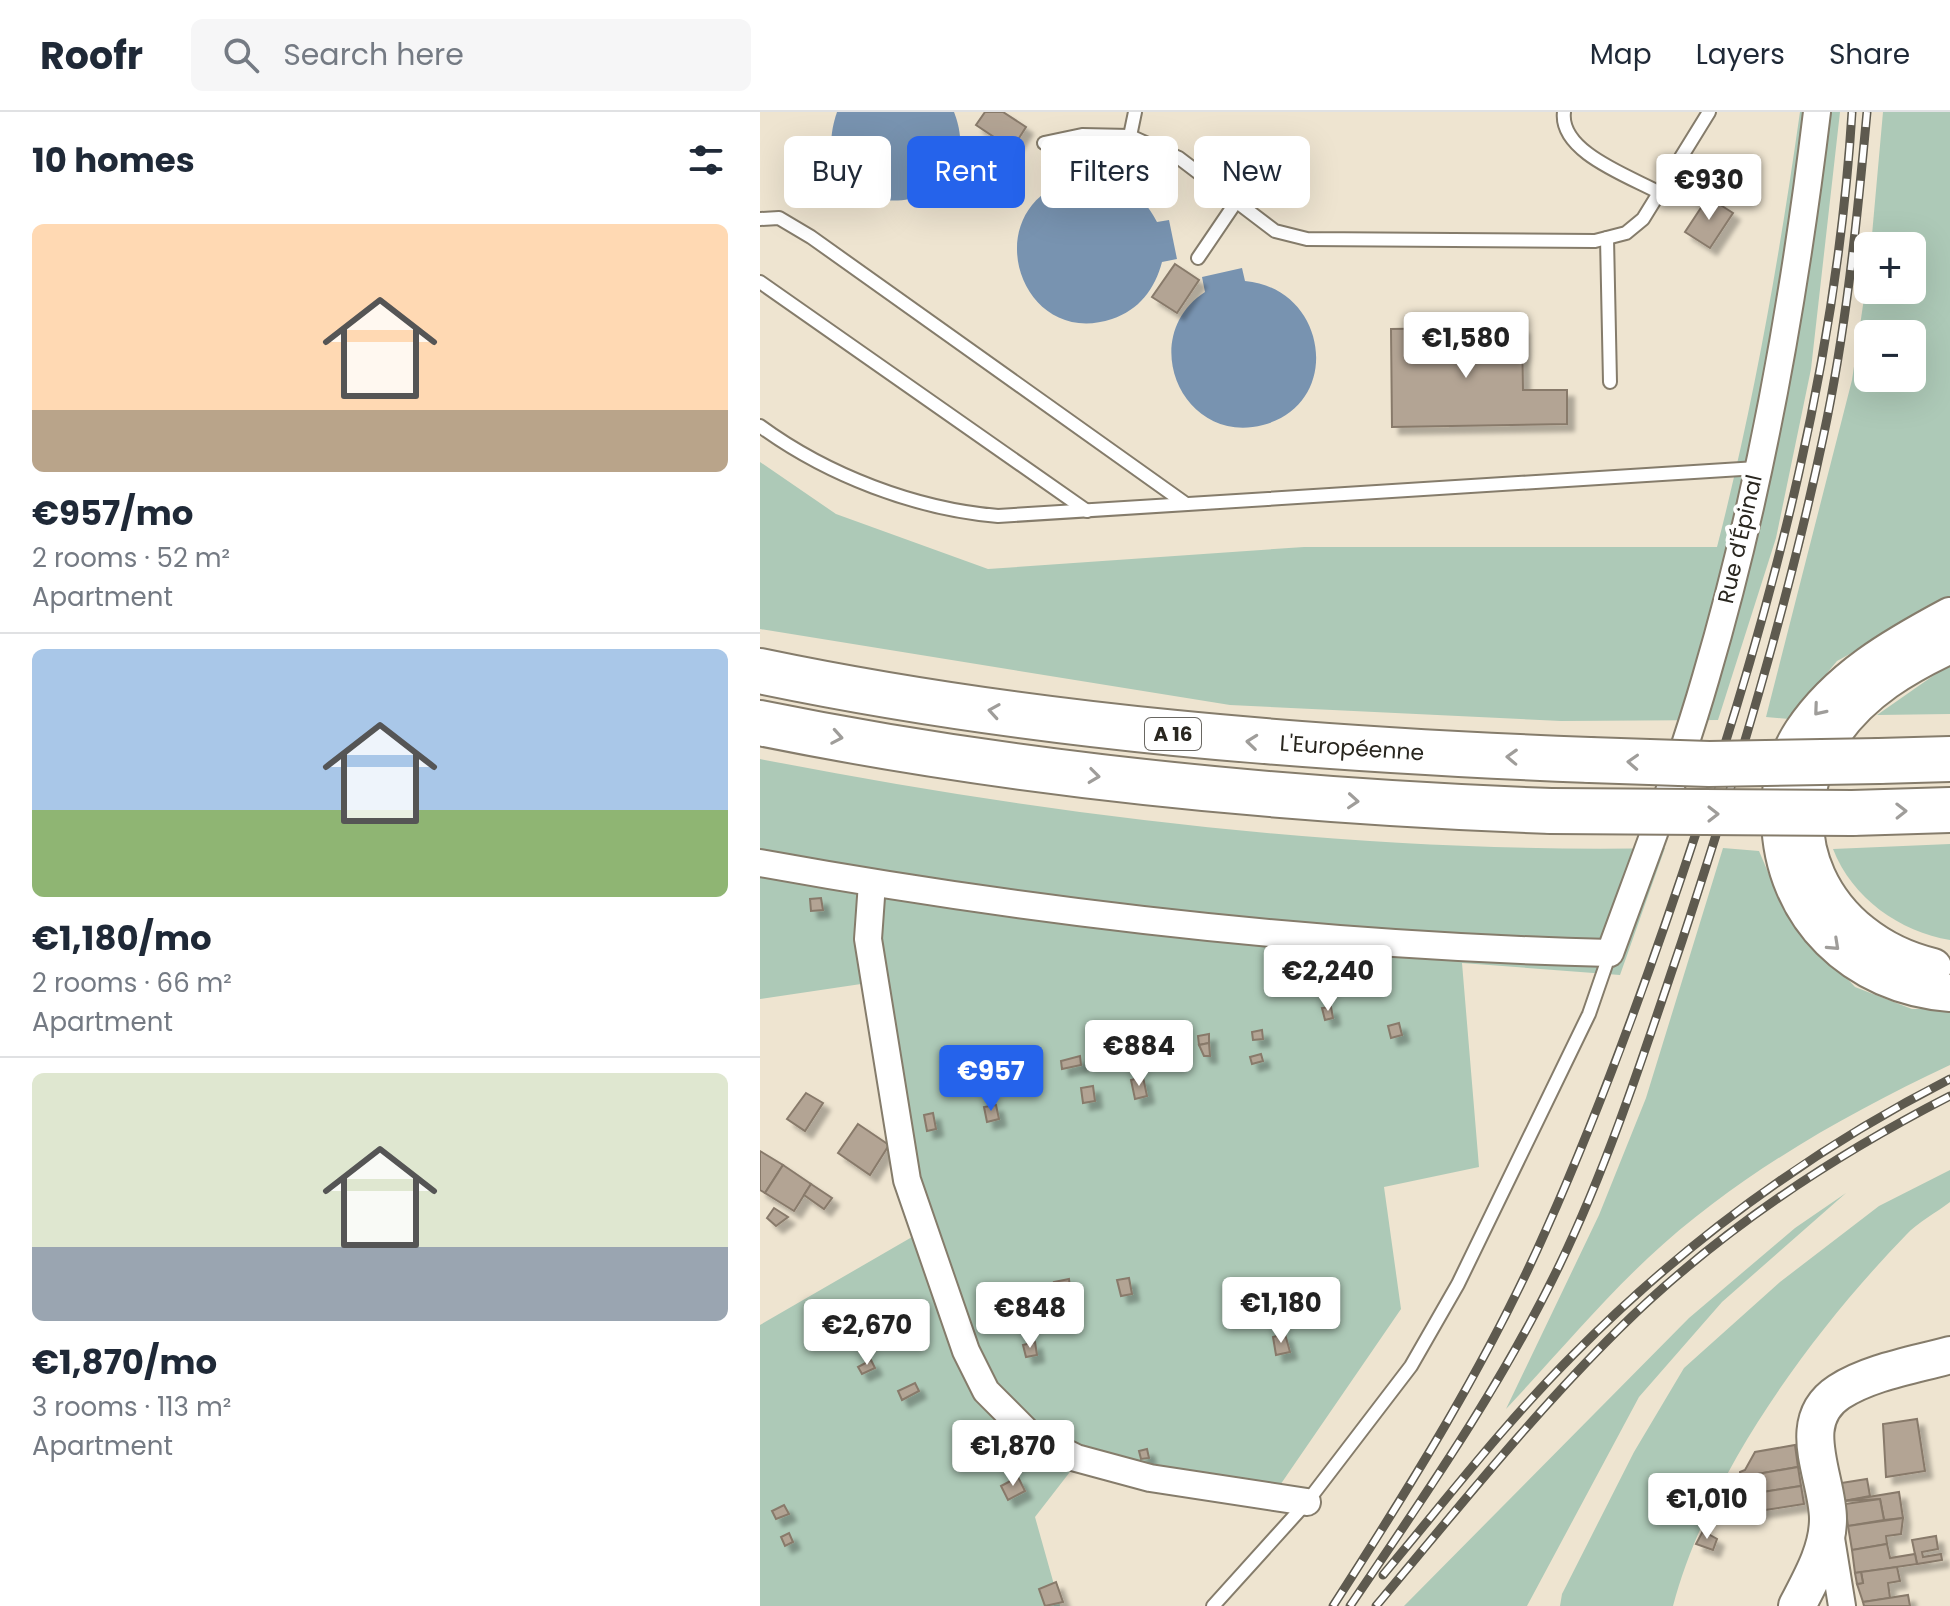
<!DOCTYPE html>
<html lang="en">
<head>
<meta charset="utf-8">
<style>
	:root { --surface:#fff; --page:#f6f6f7; --text:#1f2937; --muted:#747a83; --line:#e0e1e3; --accent:#2563eb }
	body { margin:0; font-family:Poppins,sans-serif; background:var(--page); color:var(--text); height:100vh; display:flex; flex-direction:column; font-size:30px; white-space:nowrap }
	* { box-sizing:border-box; margin:0 }
	p { font-size:26px; color:var(--muted) }
	.icon { flex:none; width:44px; height:44px; fill:none; stroke:currentColor; stroke-width:2; stroke-linecap:round; stroke-linejoin:round }
	.map { position:relative; flex:1; overflow:hidden }
	.panel { display:flex; flex-direction:column; background:var(--surface); width:760px }
	.panel>* { flex:none }
	.top-card { position:absolute; left:24px; top:24px; width:760px; height:72px; display:flex; gap:16px }
	.fabs { position:absolute; left:1094px; top:120px; display:grid; gap:16px }
	.fabs a { display:grid; place-items:center; width:72px; height:72px; border-radius:12px; background:var(--surface); box-shadow:0 8px 32px #0002; font-size:40px }
	.price { position:absolute; translate:-50% -68px; padding:0 18px; border-radius:8px; background:#fff; color:#222; font-size:26px; line-height:52px; filter:drop-shadow(0 2px 4px #0008) }
	.price::after { content:''; position:absolute; left:50%; top:48px; width:24px; height:18px; margin-left:-12px; background:inherit; clip-path:polygon(0 0,100% 0,50% 100%) }
	.price.active { background:var(--accent); color:#fff }
	ul { padding:0; list-style:none }
	li { display:grid; align-content:center; gap:16px; height:424px; padding:0 32px }
	li+li { border-top:2px solid var(--line) }
	li span { display:grid; place-items:center; height:248px; border-radius:12px; color:#555 }
	li>.icon { margin-inline-start:auto }
	span .icon { width:144px; height:144px; fill:#fffc; stroke-width:1 }
	li b { font-size:34px }
	h2 { display:flex; justify-content:space-between; align-items:center; height:96px; padding:0 32px; font-size:34px }
	.tag { padding:0 28px; border-radius:12px; background:var(--surface); box-shadow:0 8px 32px #0002; font-size:28px; line-height:72px }
	.tag.active { background:var(--accent); color:#fff }
	header { display:flex; align-items:center; gap:48px; box-sizing:border-box; height:112px; padding:0 40px; background:var(--surface); border-bottom:2px solid var(--line) }
	header strong { font-size:38px }
	nav { display:flex; gap:44px; margin-inline-start:auto; font-size:28px }
	.search { width:560px; height:72px; background:var(--page); display:flex; align-items:center; gap:20px; box-sizing:border-box; padding:0 28px; border-radius:12px; color:var(--muted); font-size:30px }
	main { display:flex; flex:1; min-height:0 }
	.map>svg:first-child { display:block }
	.green { fill:#adc9b7; fill-rule:evenodd }
	.water { fill:#7893b0 }
	.building { fill:#b3a494; stroke:#887a6b; stroke-width:2; filter:url(#shadow) }
	.lines { fill:none; stroke-linecap:round; stroke-linejoin:round }
	.lane-casing { stroke:#857c6b; stroke-width:16 }
	.street-casing { stroke:#857c6b; stroke-width:30 }
	.secondary-casing { stroke:#857c6b; stroke-width:40 }
	.highway-casing { stroke:#857c6b; stroke-width:48 }
	.lane { stroke:#fff; stroke-width:12 }
	.street { stroke:#fff; stroke-width:26 }
	.secondary { stroke:#fff; stroke-width:36 }
	.highway { stroke:#fff; stroke-width:44 }
	.rail-casing { stroke:#5e5a4f; stroke-width:9 }
	.rail { stroke:#fff; stroke-width:6; stroke-dasharray:18; stroke-linecap:butt }
	.highway-bridge-casing { stroke:#857c6b; stroke-width:48; stroke-linecap:butt }
	.highway-bridge { stroke:#fff; stroke-width:44 }
	.oneway { stroke:#9f9d9a }
	.labels { text-anchor:middle; dominant-baseline:central; stroke-width:8; stroke-linejoin:round; paint-order:stroke }
	.shield { fill:#fff; stroke:#696762; stroke-width:2 }
	.shield-label { font-size:20px; font-weight:bold; fill:#29261f }
	.street-label { font-size:22px; fill:#29261f; stroke:#fff }
</style>
</head>
<body>
<header>
<strong>Roofr</strong>
<div class="search"><svg class="icon" aria-label="search" viewBox="0 0 24 24"><circle cx="10" cy="10" r="6"/><path d="M15 15l6 6"/></svg>Search here</div>
<nav><a>Map</a><a>Layers</a><a>Share</a></nav>
</header>
<main>
<section class="panel">
<h2>10 homes<svg class="icon" aria-label="filters" viewBox="0 0 24 24"><path d="M4 7h16M4 17h16"/><circle cx="9" cy="7" r="2"/><circle cx="15" cy="17" r="2"/></svg></h2>
<ul>
<li><span style="background:linear-gradient(#ffd9b3 75%,#b9a48a 0)"><svg class="icon" aria-label="home" viewBox="0 0 24 24"><path d="M3 11l9-7 9 7M6 9v11h12V9"/></svg></span><div><b>€957/mo</b><p>2 rooms · 52 m²</p><p>Apartment</p></div></li>
<li><span style="background:linear-gradient(#a9c7e8 65%,#8fb573 0)"><svg class="icon" aria-label="home" viewBox="0 0 24 24"><path d="M3 11l9-7 9 7M6 9v11h12V9"/></svg></span><div><b>€1,180/mo</b><p>2 rooms · 66 m²</p><p>Apartment</p></div></li>
<li><span style="background:linear-gradient(#dfe7d0 70%,#9aa5b1 0)"><svg class="icon" aria-label="home" viewBox="0 0 24 24"><path d="M3 11l9-7 9 7M6 9v11h12V9"/></svg></span><div><b>€1,870/mo</b><p>3 rooms · 113 m²</p><p>Apartment</p></div></li>
</ul>
</section>
<div class="map">
<svg width="1190" height="1494" viewBox="0 0 1190 1494">
	<defs>
		<filter id="shadow"><feDropShadow dx="7" dy="7" stdDeviation="2" flood-color="#0004"/></filter>
	</defs>
	<rect width="100%" height="100%" fill="#eee4d0"/>
	<g class="green">
		<path d="M1040,0h40l-29,257 -35,169 -58,182 -157,1 -331,-16 -470,-76v-167l76,52 152,55 316,-22h413c37,-144 62,-288 83,-435z"/>
		<path d="M1123,0h67v487l-113,62 -48,58 -23,-2 86,-337 16,-109v19h44v-44h-41zM1108,222h44v44h-44z"/>
		<polygon points="1190,552 1190,602 1117,603"/>
		<path d="M0,647c298,58 602,95 905,89l-45,127 -158,-12 17,204 -95,20 17,122 -134,195 -194,-36 -38,49 25,89h-300v-281l152,-88 -51,-253 -101,15z"/>
		<path d="M1190,732v96c-50,-8 -98,-42 -117,-91z"/>
		<path d="M963,736l36,3 26,61 70,75 57,22h38v56c-108,51 -214,111 -302,193 -50,47 -95,101 -142,151l93,-194 47,-117z"/>
		<path d="M1190,1058v32c-14,11 -32,20 -44,33 -95,98 -198,239 -233,371h-113l2,-12 72,-142 50,-84 96,-86 99,-76z"/>
		<polygon points="1086,1081 962,1190 879,1285 767,1494 644,1494 929,1206 1035,1116"/>
	</g>
	<g class="water">
		<path d="M77,0h117c44,114 -159,122 -117,0z"/>
		<path d="M321,65c35,0 60,13 76,45l12,-2 8,39 -15,3c-7,27 -23,48 -50,57 -95,32 -141,-118 -31,-142z"/>
		<path d="M482,156l3,13c83,7 99,123 18,144 -81,21 -127,-88 -58,-133l-3,-15z"/>
	</g>
	<g class="building">
		<polygon points="225,0 243,0 266,15 252,37 216,13"/>
		<polygon points="948,85 973,101 950,136 925,120"/>
		<polygon points="415,152 439,168 417,201 392,185"/>
		<polygon points="762,215 763,278 807,278 807,312 632,315 631,217"/>
		<polygon points="61,786 63,798 51,799 50,787"/>
		<polygon points="571,895 573,906 565,908 562,896"/>
		<polygon points="639,911 642,923 631,926 628,914"/>
		<polygon points="502,918 503,927 493,928 492,920"/>
		<polygon points="449,922 449,931 439,933 438,924"/>
		<polygon points="449,931 450,944 444,944 439,933"/>
		<polygon points="501,942 503,949 492,952 490,945"/>
		<polygon points="320,944 321,953 302,957 301,949"/>
		<polygon points="383,965 387,984 375,987 371,968"/>
		<polygon points="333,974 335,989 323,991 321,976"/>
		<polygon points="46,981 63,991 45,1019 27,1007"/>
		<polygon points="236,993 239,1007 227,1010 224,995"/>
		<polygon points="173,1001 176,1017 167,1019 164,1003"/>
		<polygon points="98,1012 129,1033 110,1063 78,1041"/>
		<polygon points="0,1039 23,1053 5,1081 0,1078"/>
		<polygon points="23,1053 51,1072 34,1099 5,1081"/>
		<polygon points="51,1072 72,1086 64,1097 44,1083"/>
		<polygon points="14,1096 28,1105 16,1114 7,1106"/>
		<polygon points="369,1166 372,1182 361,1184 357,1168"/>
		<polygon points="309,1167 310,1175 296,1177 294,1170"/>
		<polygon points="525,1222 530,1240 516,1243 513,1225"/>
		<polygon points="275,1230 277,1243 266,1245 263,1233"/>
		<polygon points="111,1248 115,1256 102,1262 98,1255"/>
		<polygon points="155,1271 159,1279 142,1288 138,1279"/>
		<polygon points="1157,1307 1165,1359 1126,1365 1123,1312"/>
		<polygon points="1035,1333 1038,1355 980,1365 980,1360 985,1358 995,1340"/>
		<polygon points="387,1337 389,1346 381,1347 379,1339"/>
		<polygon points="1038,1355 1041,1374 984,1383 980,1365"/>
		<polygon points="258,1365 265,1379 248,1388 241,1374"/>
		<polygon points="1107,1367 1110,1384 1084,1389 1081,1371"/>
		<polygon points="1041,1374 1044,1392 986,1401 984,1383"/>
		<polygon points="1139,1380 1143,1406 1124,1408 1120,1387 1084,1389"/>
		<polygon points="1120,1387 1124,1408 1088,1414 1085,1392"/>
		<polygon points="24,1393 29,1402 16,1407 12,1399"/>
		<polygon points="1143,1406 1141,1422 1126,1424 1127,1432 1092,1438 1088,1414"/>
		<polygon points="943,1419 957,1427 953,1438 936,1432"/>
		<polygon points="29,1421 33,1430 25,1434 21,1425"/>
		<polygon points="1176,1424 1178,1437 1162,1440 1163,1445 1181,1442 1182,1448 1157,1452 1152,1428"/>
		<polygon points="1127,1432 1130,1446 1155,1442 1157,1452 1095,1461 1092,1438"/>
		<polygon points="1137,1455 1140,1469 1128,1471 1130,1486 1103,1490 1097,1472 1103,1471 1101,1460"/>
		<polygon points="1101,1460 1103,1471 1097,1472 1095,1461"/>
		<polygon points="296,1470 303,1490 285,1494 279,1477"/>
		<polygon points="1148,1483 1150,1494 1104,1494 1103,1490"/>
	</g>
	<g class="lines">
		<defs>
			<g id="lane">
				<polyline points="375,0 370,24 419,46 515,119 547,127 835,129 866,121 883,107 949,0"/>
				<path d="M804,0c-5,40 65,64 96,81"/>
				<polyline points="284,31 322,23 370,24"/>
				<polyline points="0,107 19,106 51,125 426,392"/>
				<polyline points="847,126 850,270"/>
				<polyline points="438,146 476,90"/>
				<polyline points="0,170 327,399"/>
				<path d="M0,314c67,49 155,83 238,90l759,-48"/>
				<polyline points="453,1494 547,1390 651,1254 698,1172 829,902 850,841"/>
			</g>
			<g id="street">
				<path d="M0,751c281,51 565,83 850,90 33,-91 69,-182 96,-276 54,-183 88,-375 111,-565"/>
				<polyline points="112,771 108,827 147,1068 206,1239 226,1279 270,1323 316,1346 390,1366 547,1390"/>
				<polyline points="1070,1420 1082,1494"/>
			</g>
			<g id="secondary">
				<path d="M1190,504c-56,30 -112,62 -148,116 -17,26 -23,57 -22,87 2,98 75,167 170,174"/>
				<path d="M1173,855c-109,-26 -167,-138 -99,-235 29,-41 71,-66 116,-87"/>
				<path d="M1037,1494c14,-27 31,-56 31,-87 0,-42 -35,-97 11,-127 31,-20 75,-27 111,-37"/>
			</g>
			<g id="highway">
				<path d="M0,559c273,57 551,78 830,89"/>
				<path d="M0,611c260,53 526,78 791,88"/>
				<polyline points="1119,649 1190,647"/>
				<polyline points="1092,701 1190,698"/>
			</g>
		</defs>
		<use href="#lane" class="lane-casing"/>
		<use href="#street" class="street-casing"/>
		<use href="#secondary" class="secondary-casing"/>
		<use href="#highway" class="highway-casing"/>
		<use href="#lane" class="lane"/>
		<use href="#street" class="street"/>
		<use href="#secondary" class="secondary"/>
		<use href="#highway" class="highway"/>
		<defs>
			<g id="rail">
				<path d="M623,1463c62,-74 122,-152 191,-221 111,-112 235,-203 376,-275"/>
				<path d="M573,1494c78,-121 155,-244 213,-376 59,-132 108,-269 153,-406 77,-230 138,-468 153,-712"/>
				<path d="M590,1494c75,-111 152,-221 210,-342 50,-104 85,-214 122,-323 54,-165 105,-333 141,-503 23,-107 34,-217 44,-326"/>
				<path d="M616,1494c79,-94 156,-191 243,-277 96,-95 212,-172 331,-233"/>
			</g>
		</defs>
		<use href="#rail" class="rail-casing"/>
		<use href="#rail" class="rail"/>
		<defs>
			<g id="highway-bridge">
				<polyline points="830,648 949,652 1119,649"/>
				<polyline points="791,699 1092,701"/>
			</g>
		</defs>
		<use href="#highway-bridge" class="highway-bridge-casing"/>
		<use href="#highway-bridge" class="highway-bridge"/>
	</g>
	<defs><path id="oneway-chevron" d="M-2-3.5L2.5 0L-2 3.5" fill="none" stroke-width="1.6" stroke-linecap="round" stroke-linejoin="round" transform="scale(2)"/></defs>
	<g class="oneway">
		<use href="#oneway-chevron" transform="translate(1059 598) rotate(130)"/>
		<use href="#oneway-chevron" transform="translate(234 599) rotate(-171)"/>
		<use href="#oneway-chevron" transform="translate(77 625) rotate(10)"/>
		<use href="#oneway-chevron" transform="translate(492 630) rotate(-174)"/>
		<use href="#oneway-chevron" transform="translate(752 645) rotate(-178)"/>
		<use href="#oneway-chevron" transform="translate(873 650) rotate(-177)"/>
		<use href="#oneway-chevron" transform="translate(334 664) rotate(7)"/>
		<use href="#oneway-chevron" transform="translate(593 689) rotate(4)"/>
		<use href="#oneway-chevron" transform="translate(1141 699) rotate(-1)"/>
		<use href="#oneway-chevron" transform="translate(953 702)"/>
		<use href="#oneway-chevron" transform="translate(1074 833) rotate(43)"/>
	</g>
	<g class="labels">
		<rect class="shield" x="385" y="606" width="56" height="32" rx="6"/>
		<g class="shield-label">
			<text x="413" y="622">A 16</text>
		</g>
		<g class="street-label">
			<text transform="translate(980 427) rotate(-77)">Rue d'Épinal</text>
			<text transform="translate(592 636) rotate(4)">L'Européenne</text>
		</g>
	</g>
</svg>
<div class="fabs">
<a>+</a>
<a>−</a>
</div>
<b class="price" style="left:949px;top:110px">€930</b>
<b class="price" style="left:706px;top:268px">€1,580</b>
<b class="price" style="left:568px;top:901px">€2,240</b>
<b class="price" style="left:379px;top:976px">€884</b>
<b class="price active" style="left:231px;top:1001px">€957</b>
<b class="price" style="left:521px;top:1233px">€1,180</b>
<b class="price" style="left:270px;top:1238px">€848</b>
<b class="price" style="left:107px;top:1255px">€2,670</b>
<b class="price" style="left:253px;top:1376px">€1,870</b>
<b class="price" style="left:947px;top:1429px">€1,010</b>
<div class="top-card">
<a class="tag">Buy</a>
<a class="tag active">Rent</a>
<a class="tag">Filters</a>
<a class="tag">New</a>
</div>
</div>
</main>
</body>
</html>
